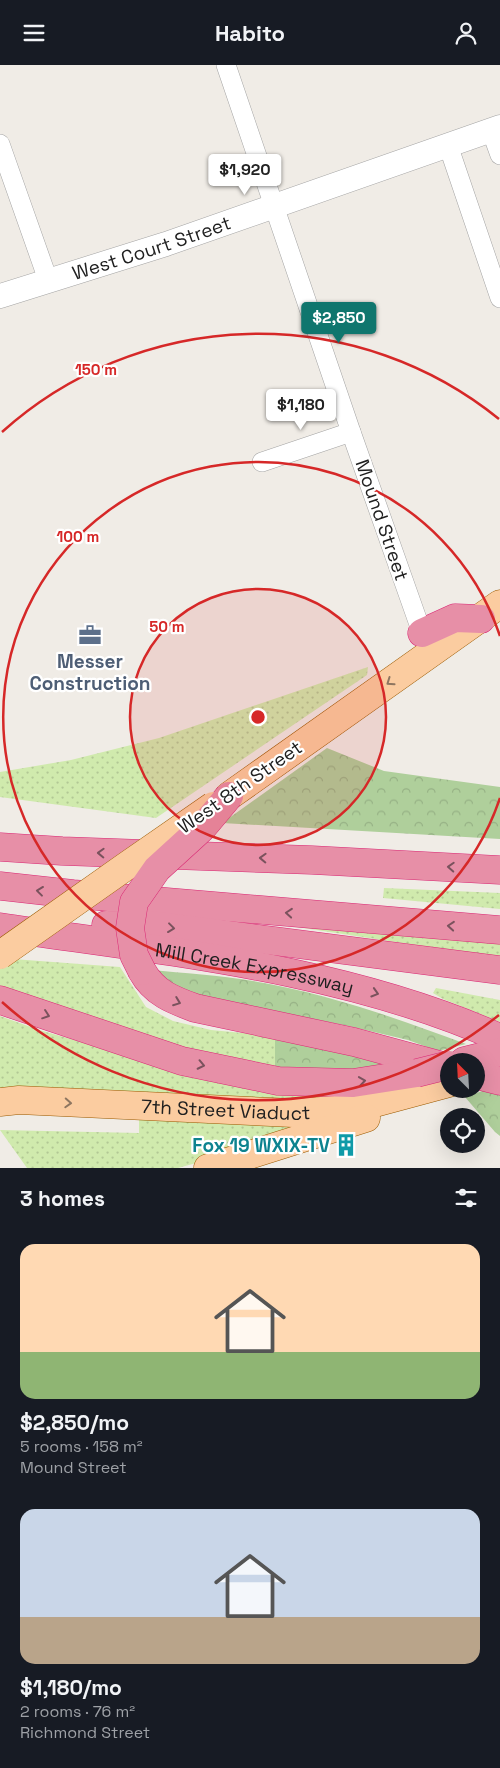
<!DOCTYPE html>
<html lang="en">
<head>
<meta charset="utf-8">
<style>
	:root { --surface:#171b24; --page:#242831; --text:#f1f3f6; --muted:#9ea1a6; --accent:#0f766e }
	body { margin:0; font-family:"Space Grotesk",sans-serif; background:var(--page); color:var(--text); height:100vh; display:flex; flex-direction:column; font-size:19px; white-space:nowrap }
	* { box-sizing:border-box; margin:0 }
	p { font-size:16px; color:var(--muted) }
	.icon { flex:none; width:28px; height:28px; fill:none; stroke:currentColor; stroke-width:2; stroke-linecap:round; stroke-linejoin:round }
	.map { position:relative; height:1103px; overflow:hidden }
	.drawer { display:flex; flex-direction:column; background:var(--surface); flex:1 }
	.drawer>* { flex:none }
	.needle { width:32px; rotate:336deg }
	.tools { position:absolute; left:440px; top:988px; display:grid; gap:10px }
	.tools a { display:grid; place-items:center; width:45px; height:45px; border-radius:50%; background:var(--surface); box-shadow:0 5px 20px #0002; font-size:25px }
	.price { position:absolute; translate:-50% -42px; padding:0 11px; border-radius:5px; background:#fff; color:#222; font-size:16px; line-height:32px; filter:drop-shadow(0 1px 2px #0008) }
	.price::after { content:''; position:absolute; left:50%; top:30px; width:15px; height:11px; margin-left:-8px; background:inherit; clip-path:polygon(0 0,100% 0,50% 100%) }
	.price.selected { background:var(--accent); color:#fff }
	ul { padding:0; list-style:none }
	li { display:grid; align-content:center; gap:10px; height:265px; padding:0 20px }
	li span { display:grid; place-items:center; height:155px; border-radius:15px; color:#555 }
	li>.icon { margin-inline-start:auto }
	span .icon { width:90px; height:90px; fill:#fffc; stroke-width:1 }
	li b { font-size:21px }
	h2 { display:flex; justify-content:space-between; align-items:center; height:60px; padding:0 20px; font-size:21px }
	header { display:flex; justify-content:space-between; align-items:center; height:65px; padding:0 20px; background:var(--surface); font-size:22px; font-weight:700 }
	.map>svg:first-child { display:block }
	.grass { fill:url(#grass-dots) }
	.forest { fill:url(#forest-crowns) }
	.lines { fill:none; stroke-linecap:round; stroke-linejoin:round }
	.minor-casing { stroke:#a4a4a4; stroke-width:20 }
	.tertiary-casing { stroke:#a4a4a4; stroke-width:25 }
	.primary-casing { stroke:#9a5a01; stroke-width:29 }
	.motorway-casing { stroke:#da2774; stroke-width:29 }
	.minor { stroke:#fff; stroke-width:19 }
	.tertiary { stroke:#fff; stroke-width:24 }
	.primary { stroke:#fbcca0; stroke-width:28 }
	.motorway { stroke:#e78fa7; stroke-width:28 }
	.primary-bridge-casing { stroke:#9a5a01; stroke-width:29; stroke-linecap:butt }
	.motorway-bridge-casing { stroke:#da2774; stroke-width:29; stroke-linecap:butt }
	.primary-bridge { stroke:#fbcca0; stroke-width:28 }
	.motorway-bridge { stroke:#e78fa7; stroke-width:28 }
	.oneway { stroke:#8e7660 }
	.oneway2 { stroke:#7a525d }
	.ring { fill:none; stroke:#d62828; stroke-width:2.5 }
	.labels { text-anchor:middle; dominant-baseline:central; stroke-width:4.5; stroke-linejoin:round; paint-order:stroke }
	.street-label { font-size:19px; fill:#202020; stroke:#fff }
	.service-label { font-size:19px; font-weight:bold; fill:#4e5e75; stroke:#fff }
	.culture-label { font-size:19px; font-weight:bold; fill:#0d838f; stroke:#fff; text-anchor:end }
	.centre { fill:#d62828; stroke:#fff; stroke-width:2.5 }
	.ring-label { font-size:15px; text-anchor:middle; font-weight:bold; fill:#d62828; stroke:#fff; stroke-width:4.5; stroke-linejoin:round; paint-order:stroke }
</style>
</head>
<body>
<header><svg class="icon" aria-label="menu" viewBox="0 0 24 24"><path d="M4 6h16M4 12h16M4 18h16"/></svg>Habito<svg class="icon" aria-label="person" viewBox="0 0 24 24"><circle cx="12" cy="8" r="4"/><path d="M4 21q1-7 8-7t8 7"/></svg></header>
<div class="map">
<svg width="500" height="1103" viewBox="0 0 500 1103">
	<defs>
		<pattern id="grass-dots" width="8" height="8" patternUnits="userSpaceOnUse" patternTransform="scale(1.25)"><rect width="8" height="8" fill="#d0eaad"/><path d="M2 2h.1M6 6h.1" fill="none" stroke="#b2c895" stroke-width="1.8" stroke-linecap="round"/></pattern>
		<pattern id="forest-crowns" width="20" height="18" patternUnits="userSpaceOnUse" patternTransform="scale(1.25)"><rect width="20" height="18" fill="#afcf9b"/><path d="M2 6a3 3 0 1 1 6 0M12 15a3 3 0 1 1 6 0" fill="none" stroke="#96b185"/></pattern>
	</defs>
	<rect width="100%" height="100%" fill="#f0ece6"/>
	<g class="grass">
		<polygon points="368,602 367,610 156,753 0,732 0,707 71,695 159,673"/>
		<polygon points="384,823 500,828 500,844 383,833"/>
		<polygon points="264,857 500,876 500,893"/>
		<polygon points="13,894 120,902 146,942 173,956 211,965 275,971 275,1003 235,999 0,924 0,903"/>
		<polygon points="436,923 500,935 500,957 443,934 433,928"/>
		<polygon points="0,951 39,965 149,996 333,1029 332,1035 301,1038 0,1023"/>
		<polygon points="139,1051 303,1058 305,1068 178,1103 27,1103 0,1065 139,1068"/>
	</g>
	<g class="forest">
		<polygon points="327,683 384,706 500,722 500,774 222,758"/>
		<path d="M150,905c34,3 69,5 103,11 73,12 143,37 213,63l-28,7 -30,-11 -64,-15 -164,-31z"/>
		<polygon points="275,971 392,997 366,1006 275,1003"/>
		<polygon points="497,1021 500,1022 500,1071 495,1067 465,1032"/>
	</g>
	<g class="lines">
		<defs>
			<g id="minor">
				<polyline points="226,0 351,367 422,568"/>
				<polyline points="491,65 500,90"/>
				<polyline points="0,79 48,215"/>
				<polyline points="448,80 500,233"/>
				<polyline points="262,397 351,367"/>
			</g>
			<g id="tertiary">
				<path id="s1" d="M0,231l166,-52 334,-117"/>
			</g>
			<g id="primary">
				<polyline points="229,731 500,539"/>
				<path id="s2" d="M0,1037l19,-2 274,13 43,-3 35,-6 78,-21"/>
				<polyline points="208,1103 366,1053"/>
			</g>
			<g id="motorway">
				<polyline points="422,568 455,553 481,554"/>
				<polyline points="0,782 62,786 312,795 500,805"/>
				<polyline points="0,821 73,829 500,865"/>
				<polyline points="106,860 158,861 500,905"/>
				<path id="s3" d="M0,862c169,25 343,41 500,111"/>
				<path d="M142,906c12,22 31,29 53,37l159,34 85,23"/>
				<polyline points="0,935 182,996 278,1016 353,1018 417,1008"/>
				<polyline points="464,996 500,987"/>
				<polyline points="476,1010 500,1016"/>
			</g>
		</defs>
		<use href="#minor" class="minor-casing"/>
		<use href="#tertiary" class="tertiary-casing"/>
		<use href="#primary" class="primary-casing"/>
		<use href="#motorway" class="motorway-casing"/>
		<use href="#minor" class="minor"/>
		<use href="#tertiary" class="tertiary"/>
		<use href="#primary" class="primary"/>
		<use href="#motorway" class="motorway"/>
		<defs>
			<polyline id="primary-bridge" points="0,890 125,802 213,741"/>
			<g id="motorway-bridge">
				<polyline points="142,906 134,890 130,863 134,837 157,804 203,762 229,731"/>
				<polyline points="417,1008 449,1000"/>
			</g>
		</defs>
		<use href="#primary-bridge" class="primary-bridge-casing"/>
		<use href="#motorway-bridge" class="motorway-bridge-casing"/>
		<use href="#primary-bridge" class="primary-bridge"/>
		<use href="#motorway-bridge" class="motorway-bridge"/>
	</g>
	<defs><path id="oneway-chevron" d="M-2-3.5L2.5 0L-2 3.5" fill="none" stroke-width="1.6" stroke-linecap="round" stroke-linejoin="round" transform="scale(1.25)"/></defs>
	<g class="oneway">
		<use href="#oneway-chevron" transform="translate(390 617) rotate(145)"/>
		<use href="#oneway-chevron" transform="translate(68 1038) rotate(3)"/>
	</g>
	<g class="oneway2">
		<use href="#oneway-chevron" transform="translate(101 788) rotate(-178)"/>
		<use href="#oneway-chevron" transform="translate(263 793) rotate(-178)"/>
		<use href="#oneway-chevron" transform="translate(451 802) rotate(-177)"/>
		<use href="#oneway-chevron" transform="translate(40 826) rotate(-173)"/>
		<use href="#oneway-chevron" transform="translate(289 848) rotate(-175)"/>
		<use href="#oneway-chevron" transform="translate(451 861) rotate(-175)"/>
		<use href="#oneway-chevron" transform="translate(171 863) rotate(7)"/>
		<use href="#oneway-chevron" transform="translate(375 928) rotate(17)"/>
		<use href="#oneway-chevron" transform="translate(177 937) rotate(21)"/>
		<use href="#oneway-chevron" transform="translate(46 950) rotate(19)"/>
		<use href="#oneway-chevron" transform="translate(201 1000) rotate(12)"/>
		<use href="#oneway-chevron" transform="translate(362 1016) rotate(-8)"/>
	</g>
	<circle cx="258" cy="652" r="128" fill="#d62828" fill-opacity=".12"/>
	<g class="ring">
		<circle cx="258" cy="652" r="128"/>
		<path d="M500 733A255 255 0 1 1 500 571"/>
		<path d="M499 950A383 383 0 0 1 2 937M2 367A383 383 0 0 1 499 354"/>
	</g>
	<defs>
		<symbol id="office-bare" viewBox="-9 -9 18 18"><path d="M-6-3h4V-5.5h4V-3h4V5H-6ZM-1-4.5V-3h2v-1.5ZM-6 0V1H6V0Z" fill="#5c6f8a" stroke="#fff" stroke-width="2.5" paint-order="stroke"/></symbol>
		<symbol id="building-bare" viewBox="-9 -9 18 18"><path d="M-4-6H4V6H1V3H-1V6H-4ZM-2.5-4.3h1.7v1.8h-1.7ZM.8-4.3h1.7v1.8H.8ZM-2.5-1h1.7V.8h-1.7ZM.8-1h1.7V.8H.8Z" fill="#0f9aa8" stroke="#fff" stroke-width="2.5" paint-order="stroke"/></symbol>
	</defs>
	<g fill-rule="evenodd">
		<use href="#office-bare" x="74" y="554" width="32" height="32"/>
		<use href="#building-bare" x="330" y="1064" width="32" height="32"/>
	</g>
	<g class="labels">
		<g class="street-label">
			<text stroke="none"><textPath href="#s1" startOffset="159">West Court Street</textPath></text>
			<text transform="translate(382 455) rotate(71)">Mound Street</text>
			<text transform="translate(240 722) rotate(-35)">West 8th Street</text>
			<text stroke="none"><textPath href="#s3" startOffset="258">Mill Creek Expressway</textPath></text>
			<text stroke="none"><textPath href="#s2" startOffset="226">7th Street Viaduct</textPath></text>
		</g>
		<g class="service-label">
			<text x="90" y="596">Messer<tspan x="90" dy="22">Construction</tspan></text>
		</g>
		<g class="culture-label">
			<text x="330" y="1080">Fox 19 WXIX-TV</text>
		</g>
	</g>
	<circle cx="258" cy="652" r="8" class="centre"/>
	<g class="ring-label">
		<text x="96" y="310">150 m</text>
		<text x="78" y="477">100 m</text>
		<text x="167" y="567">50 m</text>
	</g>
</svg>
<div class="tools">
<a><svg class="needle" viewBox="-14 -14 28 28"><path d="M0-13l5 13h-10z" fill="#e53935"/><path d="M0 13l5-13h-10z" fill="#9ea1a6"/></svg></a>
<a><svg class="icon" aria-label="locate" viewBox="0 0 24 24"><circle cx="12" cy="12" r="6"/><path d="M12 2v4M12 18v4M2 12h4M18 12h4"/></svg></a>
</div>
<b class="price" style="left:245px;top:131px">$1,920</b>
<b class="price selected" style="left:339px;top:279px">$2,850</b>
<b class="price" style="left:301px;top:366px">$1,180</b>
</div>
<section class="drawer">
<h2>3 homes<svg class="icon" aria-label="filters" viewBox="0 0 24 24"><path d="M4 7h16M4 17h16"/><circle cx="9" cy="7" r="2"/><circle cx="15" cy="17" r="2"/></svg></h2>
<ul>
<li><span style="background:linear-gradient(#ffd9b3 70%,#8fb573 0)"><svg class="icon" aria-label="home" viewBox="0 0 24 24"><path d="M3 11l9-7 9 7M6 9v11h12V9"/></svg></span><div><b>$2,850/mo</b><p>5 rooms · 158 m²</p><p>Mound Street</p></div></li>
<li><span style="background:linear-gradient(#c9d6e8 70%,#b9a48a 0)"><svg class="icon" aria-label="home" viewBox="0 0 24 24"><path d="M3 11l9-7 9 7M6 9v11h12V9"/></svg></span><div><b>$1,180/mo</b><p>2 rooms · 76 m²</p><p>Richmond Street</p></div></li>
</ul>
</section>
</body>
</html>
